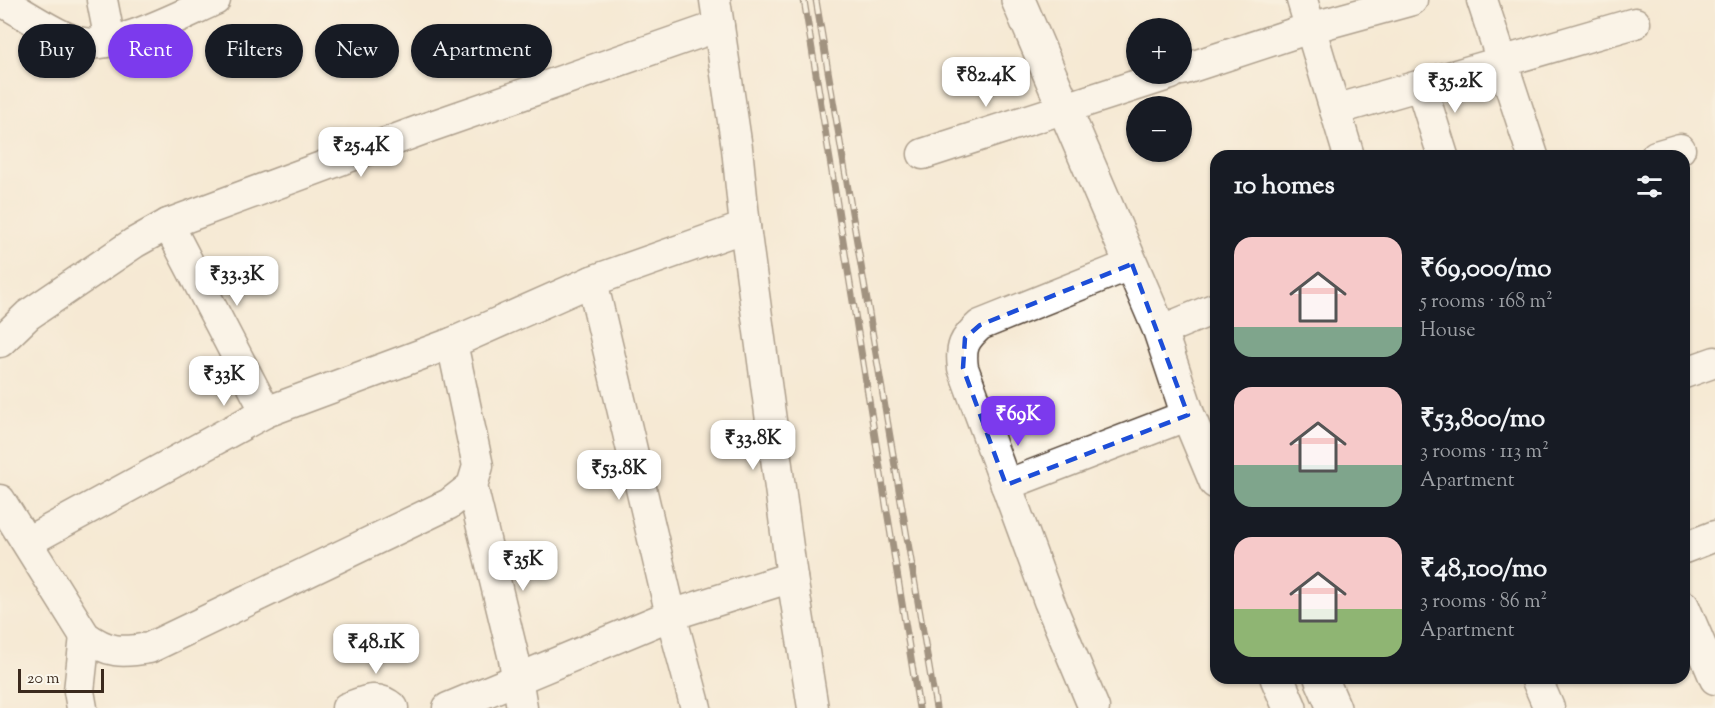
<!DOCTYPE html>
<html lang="en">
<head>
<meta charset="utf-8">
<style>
	:root { --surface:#171b24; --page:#20242c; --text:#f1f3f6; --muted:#9ea1a6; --accent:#7c3aed }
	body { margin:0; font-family:"Sorts Mill Goudy",serif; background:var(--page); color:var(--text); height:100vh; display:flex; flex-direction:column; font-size:22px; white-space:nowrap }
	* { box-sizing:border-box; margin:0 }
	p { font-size:20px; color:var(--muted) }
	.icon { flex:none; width:33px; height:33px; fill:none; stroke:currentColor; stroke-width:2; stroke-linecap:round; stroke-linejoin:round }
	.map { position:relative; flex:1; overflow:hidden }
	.side { position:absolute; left:1210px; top:150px; width:480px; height:534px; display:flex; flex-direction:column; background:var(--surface); border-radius:18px; box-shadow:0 2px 4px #0004 }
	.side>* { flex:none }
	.hud { position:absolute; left:18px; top:24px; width:570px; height:54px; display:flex; gap:12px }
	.fabs { position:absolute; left:1126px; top:18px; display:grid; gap:12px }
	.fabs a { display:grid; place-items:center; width:66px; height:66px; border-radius:50%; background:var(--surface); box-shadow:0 2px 4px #0004; font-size:30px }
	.scale { position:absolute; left:18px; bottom:15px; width:86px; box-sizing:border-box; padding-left:6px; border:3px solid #3b2a1e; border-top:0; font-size:16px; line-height:21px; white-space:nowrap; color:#3b2a1e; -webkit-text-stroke:4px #fbf7ec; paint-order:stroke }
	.price { position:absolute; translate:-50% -51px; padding:0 14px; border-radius:12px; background:#fff; color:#222; font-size:20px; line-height:39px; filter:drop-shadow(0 2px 3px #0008) }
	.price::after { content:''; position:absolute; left:50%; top:36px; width:18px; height:14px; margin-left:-9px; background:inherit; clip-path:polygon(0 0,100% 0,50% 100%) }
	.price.current { background:var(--accent); color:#fff }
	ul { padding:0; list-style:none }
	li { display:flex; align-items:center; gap:18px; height:150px; padding:0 24px }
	li span { display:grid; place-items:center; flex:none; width:168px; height:120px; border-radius:18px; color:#555 }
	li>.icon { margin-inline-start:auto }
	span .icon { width:72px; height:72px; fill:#fffc; stroke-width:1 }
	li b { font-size:26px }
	h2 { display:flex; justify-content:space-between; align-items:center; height:72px; padding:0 24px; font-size:26px }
	.tag { padding:0 21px; border-radius:27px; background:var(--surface); box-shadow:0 2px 4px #0004; font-size:21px; line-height:54px }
	.tag.current { background:var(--accent); color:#fff }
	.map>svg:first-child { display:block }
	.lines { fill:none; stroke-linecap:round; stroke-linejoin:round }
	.street-casing { stroke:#574739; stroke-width:33 }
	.secondary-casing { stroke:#574739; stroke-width:36 }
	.street { stroke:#fff; stroke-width:30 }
	.secondary { stroke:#fff; stroke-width:33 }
	.rail-casing { stroke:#3b2a1e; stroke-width:7 }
	.rail { stroke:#fbf7ec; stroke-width:4.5; stroke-dasharray:14; stroke-linecap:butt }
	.marked { fill:none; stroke:#1d4ed8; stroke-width:4.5; stroke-dasharray:12 8; stroke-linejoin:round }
</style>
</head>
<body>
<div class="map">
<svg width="1715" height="708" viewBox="0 0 1715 708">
	<rect width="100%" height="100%" fill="#fbf7ec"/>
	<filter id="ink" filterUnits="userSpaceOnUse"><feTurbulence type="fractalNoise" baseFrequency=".0167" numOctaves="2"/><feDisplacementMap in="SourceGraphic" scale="12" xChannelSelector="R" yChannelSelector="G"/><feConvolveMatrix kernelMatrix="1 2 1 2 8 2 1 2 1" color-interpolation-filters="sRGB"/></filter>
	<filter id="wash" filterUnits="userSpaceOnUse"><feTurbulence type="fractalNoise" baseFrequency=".008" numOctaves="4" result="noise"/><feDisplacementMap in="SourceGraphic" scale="24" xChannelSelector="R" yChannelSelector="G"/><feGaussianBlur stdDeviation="1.35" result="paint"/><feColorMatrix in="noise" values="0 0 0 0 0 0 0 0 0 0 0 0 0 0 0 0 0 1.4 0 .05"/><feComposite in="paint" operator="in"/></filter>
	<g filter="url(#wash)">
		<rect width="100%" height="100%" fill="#f6e9d4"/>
	</g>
	<g filter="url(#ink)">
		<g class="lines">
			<defs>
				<g id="street">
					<path d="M0,0c22,12 56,36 78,42 35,10 105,-28 137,-42"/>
					<polyline points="102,0 110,41"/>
					<polyline points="1302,0 1349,156"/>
					<polyline points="1482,0 1533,156"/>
					<polyline points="1182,70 1310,28 1412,0"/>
					<polyline points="1421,86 1443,156"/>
					<polyline points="1335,110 1635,23"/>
					<polyline points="923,154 1171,74"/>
					<polyline points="1656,156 1680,149"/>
					<polyline points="168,224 266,412"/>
					<polyline points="745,227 792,577 813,708"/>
					<polyline points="592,281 671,615 696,708"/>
					<polyline points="1160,331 1216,308"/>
					<polyline points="0,342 28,315 134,243 168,224 429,127 719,26"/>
					<polyline points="1684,373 1715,362"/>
					<polyline points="1006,485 1188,415"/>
					<polyline points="472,486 514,659 522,708"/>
					<path d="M0,500l85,136c23,17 37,17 64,12l300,-144 23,-18 6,-20 -26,-123 140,-62 153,-54 -8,-79 -22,-148"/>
					<polyline points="27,542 266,412 452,343"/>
					<polyline points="1684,548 1715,536"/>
					<polyline points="1684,606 1715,679"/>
					<polyline points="1536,678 1549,708"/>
					<polyline points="82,708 79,691 85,636"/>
					<path d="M347,708c18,-7 30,-14 46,0"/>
					<polyline points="448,708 671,615 792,577"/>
					<path d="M1094,708l-45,-107 -86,-233c-3,-21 1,-29 17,-43l152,-61"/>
				</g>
				<g id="secondary">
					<polyline points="1018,0 1160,331 1188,415 1216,482"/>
					<polyline points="1277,678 1290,708"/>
					<polyline points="1321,678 1334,708"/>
				</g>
			</defs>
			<use href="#street" class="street-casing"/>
			<use href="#secondary" class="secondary-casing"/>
			<use href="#street" class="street"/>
			<use href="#secondary" class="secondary"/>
			<defs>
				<g id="rail">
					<polyline points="804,0 919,708"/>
					<polyline points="816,0 936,708"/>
				</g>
			</defs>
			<use href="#rail" class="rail-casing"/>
			<use href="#rail" class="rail"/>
		</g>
	</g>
	<path d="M0 0H1715V708H0ZM1132,264l56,151 -182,70 -43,-117 2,-30 15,-13z" fill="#f6e9d4" fill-opacity=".55" fill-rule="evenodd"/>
	<path class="marked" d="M1132,264l56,151 -182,70 -43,-117 2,-30 15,-13z"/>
</svg>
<div class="fabs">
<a>+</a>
<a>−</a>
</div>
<div class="scale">20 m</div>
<b class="price" style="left:986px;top:108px">₹82.4K</b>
<b class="price" style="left:1455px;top:114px">₹35.2K</b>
<b class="price" style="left:361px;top:178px">₹25.4K</b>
<b class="price" style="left:237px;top:307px">₹33.3K</b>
<b class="price" style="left:224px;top:407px">₹33K</b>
<b class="price current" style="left:1018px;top:447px">₹69K</b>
<b class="price" style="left:753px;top:471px">₹33.8K</b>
<b class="price" style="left:619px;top:501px">₹53.8K</b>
<b class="price" style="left:523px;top:592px">₹35K</b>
<b class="price" style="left:376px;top:675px">₹48.1K</b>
<div class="hud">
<a class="tag">Buy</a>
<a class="tag current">Rent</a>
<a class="tag">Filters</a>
<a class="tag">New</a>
<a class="tag">Apartment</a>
</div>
<section class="side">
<h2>10 homes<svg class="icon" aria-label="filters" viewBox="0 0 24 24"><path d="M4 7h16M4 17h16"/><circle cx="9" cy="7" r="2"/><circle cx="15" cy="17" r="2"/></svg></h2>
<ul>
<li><span style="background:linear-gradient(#f6c9c9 75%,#7fa58c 0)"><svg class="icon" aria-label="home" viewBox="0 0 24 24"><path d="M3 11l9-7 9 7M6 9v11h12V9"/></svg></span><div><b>₹69,000/mo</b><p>5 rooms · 168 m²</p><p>House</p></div></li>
<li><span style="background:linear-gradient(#f6c9c9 65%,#7fa58c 0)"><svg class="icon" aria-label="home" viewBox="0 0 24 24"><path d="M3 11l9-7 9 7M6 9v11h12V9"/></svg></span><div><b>₹53,800/mo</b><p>3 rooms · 113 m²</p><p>Apartment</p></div></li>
<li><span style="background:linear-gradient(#f6c9c9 60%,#8fb573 0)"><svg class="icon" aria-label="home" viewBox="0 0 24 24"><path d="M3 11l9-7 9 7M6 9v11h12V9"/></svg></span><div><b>₹48,100/mo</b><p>3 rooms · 86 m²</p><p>Apartment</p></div></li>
</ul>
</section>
</div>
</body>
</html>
